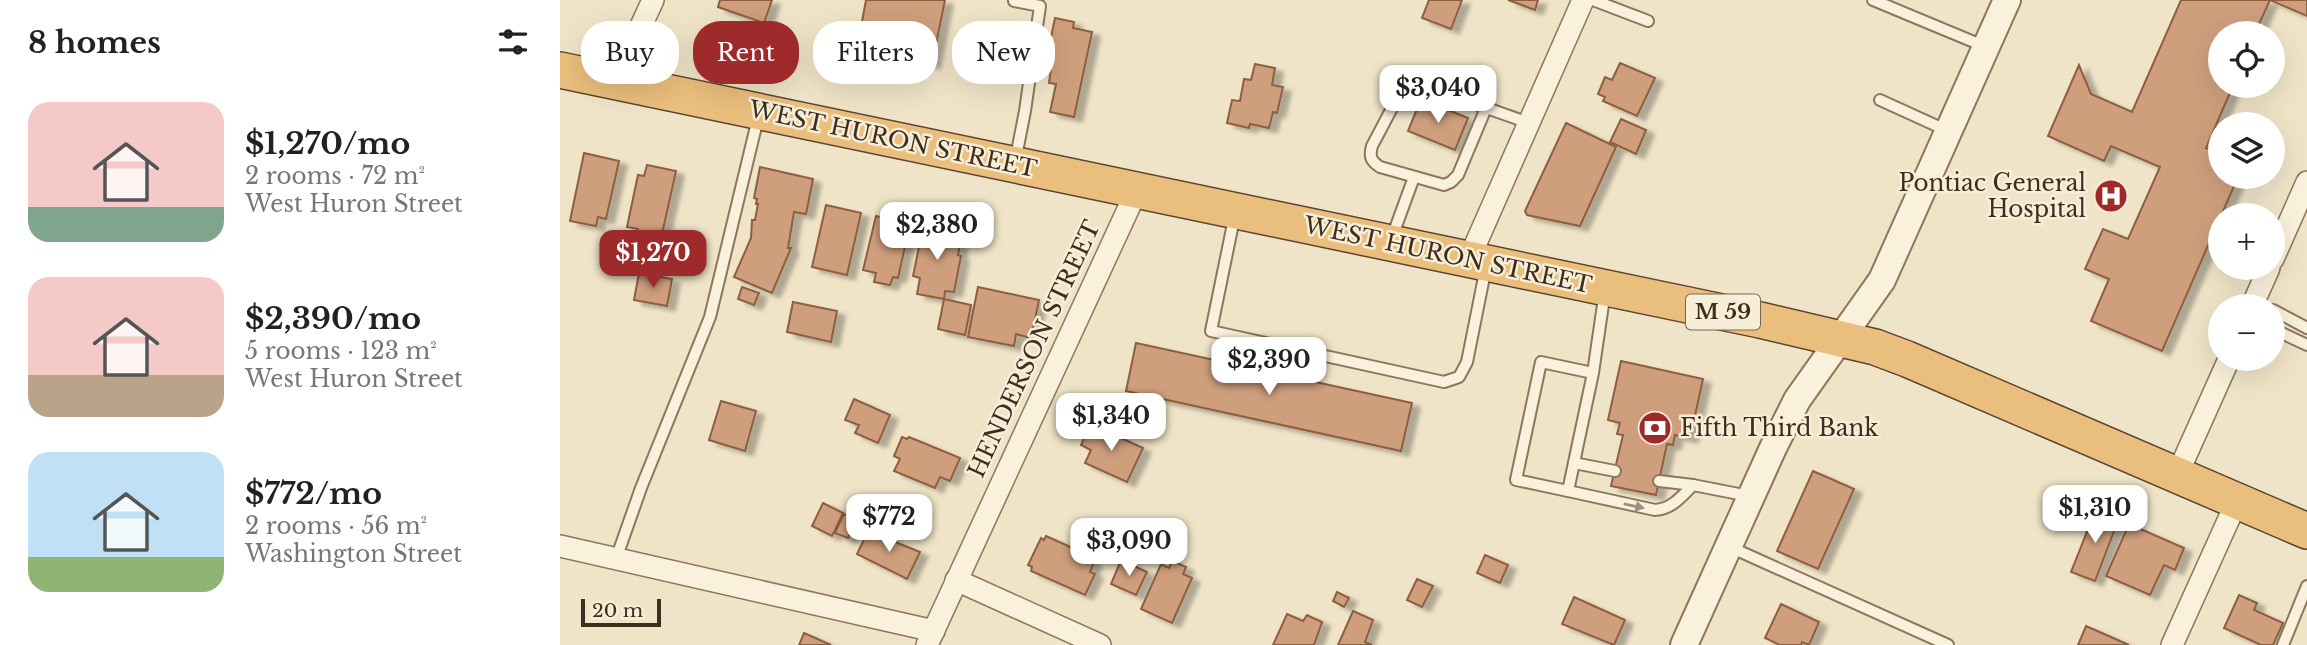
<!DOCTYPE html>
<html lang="en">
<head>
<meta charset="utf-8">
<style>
	:root { --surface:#fff; --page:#f6f6f6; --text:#222; --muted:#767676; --accent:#9e2a2b }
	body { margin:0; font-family:"Libre Baskerville",serif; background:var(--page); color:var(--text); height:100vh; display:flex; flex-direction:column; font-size:26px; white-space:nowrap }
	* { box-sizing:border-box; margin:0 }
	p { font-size:23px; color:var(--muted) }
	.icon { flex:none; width:38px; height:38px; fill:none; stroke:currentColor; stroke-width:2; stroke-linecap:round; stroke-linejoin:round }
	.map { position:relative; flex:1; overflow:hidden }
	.sheet { display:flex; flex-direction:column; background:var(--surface); width:560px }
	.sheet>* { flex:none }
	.banner { position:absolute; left:21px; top:21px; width:665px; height:63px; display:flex; gap:14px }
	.buttons { position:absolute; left:1648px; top:21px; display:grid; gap:14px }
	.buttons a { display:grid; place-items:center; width:77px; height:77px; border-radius:50%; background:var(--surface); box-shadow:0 7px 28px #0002; font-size:35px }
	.scale { position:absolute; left:21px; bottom:18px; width:80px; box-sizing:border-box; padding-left:7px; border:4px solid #3d2e20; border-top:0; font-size:19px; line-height:24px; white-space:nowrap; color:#3d2e20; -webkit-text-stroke:5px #f7eed8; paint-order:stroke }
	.price { position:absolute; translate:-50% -60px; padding:0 16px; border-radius:14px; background:#fff; color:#222; font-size:23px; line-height:46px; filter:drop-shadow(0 2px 4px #0008) }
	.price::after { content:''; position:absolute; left:50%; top:42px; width:21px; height:16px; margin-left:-10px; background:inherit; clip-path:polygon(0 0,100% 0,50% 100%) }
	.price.current { background:var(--accent); color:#fff }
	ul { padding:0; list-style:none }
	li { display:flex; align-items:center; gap:21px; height:175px; padding:0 28px }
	li span { display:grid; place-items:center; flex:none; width:196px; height:140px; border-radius:21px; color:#555 }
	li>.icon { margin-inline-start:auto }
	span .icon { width:84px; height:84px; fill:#fffc; stroke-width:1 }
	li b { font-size:30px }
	h2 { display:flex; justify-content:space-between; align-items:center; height:84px; padding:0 28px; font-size:30px }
	.pill { padding:0 24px; border-radius:28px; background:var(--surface); box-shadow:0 7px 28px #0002; font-size:24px; line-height:63px }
	.pill.current { background:var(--accent); color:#fff }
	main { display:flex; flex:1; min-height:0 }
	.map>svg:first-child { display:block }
	.building { fill:#cf9f7d; stroke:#8d5f41; stroke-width:2; filter:url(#shadow) }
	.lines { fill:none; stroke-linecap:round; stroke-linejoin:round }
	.service-casing { stroke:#8d765c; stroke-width:14 }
	.minor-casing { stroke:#8d765c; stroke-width:24 }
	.tertiary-casing { stroke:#8d765c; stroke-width:30 }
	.trunk-casing { stroke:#5b4430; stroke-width:38 }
	.service { stroke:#faf1dc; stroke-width:10 }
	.minor { stroke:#faf1dc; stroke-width:21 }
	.tertiary { stroke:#faf1dc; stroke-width:26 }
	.trunk { stroke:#eabe7c; stroke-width:35 }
	.oneway { fill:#9c907e }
	.labels { text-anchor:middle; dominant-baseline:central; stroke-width:5; stroke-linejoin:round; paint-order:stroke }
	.shield { fill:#f7eed8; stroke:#756857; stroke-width:2 }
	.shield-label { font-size:21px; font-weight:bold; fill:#3d2e20 }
	.street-label { font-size:23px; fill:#3d2e20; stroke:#f7eed8 }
	.poi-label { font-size:23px; fill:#3d2e20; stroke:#f7eed8; text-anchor:end }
</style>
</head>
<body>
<main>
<section class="sheet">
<h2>8 homes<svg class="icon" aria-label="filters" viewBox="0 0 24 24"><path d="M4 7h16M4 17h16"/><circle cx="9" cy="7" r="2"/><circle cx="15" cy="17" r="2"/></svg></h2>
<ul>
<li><span style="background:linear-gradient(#f6c9c9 75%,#7fa58c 0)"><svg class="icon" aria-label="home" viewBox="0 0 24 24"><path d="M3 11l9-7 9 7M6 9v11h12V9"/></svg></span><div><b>$1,270/mo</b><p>2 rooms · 72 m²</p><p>West Huron Street</p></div></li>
<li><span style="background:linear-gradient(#f6c9c9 70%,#b9a48a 0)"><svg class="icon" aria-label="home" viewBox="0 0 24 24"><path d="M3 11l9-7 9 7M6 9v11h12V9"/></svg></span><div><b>$2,390/mo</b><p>5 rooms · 123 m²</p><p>West Huron Street</p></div></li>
<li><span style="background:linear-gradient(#bfe0f5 75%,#8fb573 0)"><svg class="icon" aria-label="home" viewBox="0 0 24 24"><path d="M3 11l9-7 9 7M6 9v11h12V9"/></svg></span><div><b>$772/mo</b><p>2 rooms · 56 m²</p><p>Washington Street</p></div></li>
</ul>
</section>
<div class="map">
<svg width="1747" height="645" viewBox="0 0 1747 645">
	<defs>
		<filter id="shadow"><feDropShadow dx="8" dy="4.5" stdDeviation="2" flood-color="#0004"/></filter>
	</defs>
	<rect width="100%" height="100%" fill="#f0e4c8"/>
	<g class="building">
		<polygon points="160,0 212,0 204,23 158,7"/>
		<polygon points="306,0 385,0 372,64 344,58 345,50 331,47 328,60 296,54"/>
		<polygon points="869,0 902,0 891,29 862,18"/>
		<polygon points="948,0 978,0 975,10"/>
		<polygon points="1621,0 1747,0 1747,16 1710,0 1695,33 1661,33 1661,86 1673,86 1646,148 1661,155 1661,177 1678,177 1602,351 1531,321 1549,279 1525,269 1543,229 1568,239 1600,167 1551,146 1544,161 1488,136 1519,65 1531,94 1572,112"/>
		<polygon points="495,18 514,22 513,28 532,32 514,117 490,112 496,84 489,83 491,68 485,66"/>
		<polygon points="420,29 461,38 453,76 412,67"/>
		<polygon points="1060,63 1095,78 1077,116 1043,101 1045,97 1038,94 1045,77 1052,80"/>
		<polygon points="695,64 715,68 712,85 723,87 717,113 713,112 709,128 690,124 689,128 667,123 672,100 680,101 684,79 691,80"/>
		<polygon points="861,99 908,118 895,150 848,131"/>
		<polygon points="1061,119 1086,130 1076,154 1050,142"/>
		<polygon points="1006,123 1056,147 1020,226 967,215 965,211"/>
		<polygon points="24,153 59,161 46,219 38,217 36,226 10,221"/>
		<polygon points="87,165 116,171 102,234 93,232 92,237 77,234 78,229 67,227 78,175 84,176"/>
		<polygon points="200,167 253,179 246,214 234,212 228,248 231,248 212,293 174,277 191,238 192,220 195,220 198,204 196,204 197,199 194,198"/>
		<polygon points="266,205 301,213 287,275 252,267"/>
		<polygon points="316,216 350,224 338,278 333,277 330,285 314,282 316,273 303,270"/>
		<polygon points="373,222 383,224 381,231 396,234 394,242 400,244 398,255 401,256 394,292 385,291 384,299 357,294 360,278 353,276 363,227 372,229"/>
		<polygon points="79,273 112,279 107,306 74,300"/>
		<polygon points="182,287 199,293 194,305 178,299"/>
		<polygon points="418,287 479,300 471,338 456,334 454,346 408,337"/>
		<polygon points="384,299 411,305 405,335 378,329"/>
		<polygon points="233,302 277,311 271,342 227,332"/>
		<polygon points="576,343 852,403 841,451 566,391"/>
		<polygon points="1061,361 1143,379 1130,438 1115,435 1113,445 1107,444 1096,495 1051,486 1063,435 1057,434 1060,423 1048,420"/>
		<polygon points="294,399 330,415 318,443 295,433 299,425 285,420"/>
		<polygon points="161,401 196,411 185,451 149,440"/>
		<polygon points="530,424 583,448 567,482 525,463 531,450 521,445"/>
		<polygon points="342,437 347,439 349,437 400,458 390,481 380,477 375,488 334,471 340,459 334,456"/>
		<polygon points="1253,471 1294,489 1258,569 1217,551"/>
		<polygon points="263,503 283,513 272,536 252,526"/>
		<polygon points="1536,509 1559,518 1535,581 1511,572"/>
		<polygon points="284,514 296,521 288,538 275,533"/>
		<polygon points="1569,524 1624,548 1615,570 1604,565 1590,595 1546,576"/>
		<polygon points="308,531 360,552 347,579 297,554"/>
		<polygon points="486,536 528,555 526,558 534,562 530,572 535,574 525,595 471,571 472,567 468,565 481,538 484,540"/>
		<polygon points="925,555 948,565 940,583 917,573"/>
		<polygon points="561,560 587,572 576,595 551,584"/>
		<polygon points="612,561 626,567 623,574 632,578 612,623 581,609 601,564 609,568"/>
		<polygon points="857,579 873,586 862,607 847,600"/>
		<polygon points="777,592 789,598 784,607 773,601"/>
		<polygon points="1679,595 1697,603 1694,610 1723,623 1713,645 1701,645 1664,628"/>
		<polygon points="1014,597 1065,620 1054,645 1002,624"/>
		<polygon points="1221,604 1259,622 1249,645 1242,642 1241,645 1220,645 1205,638"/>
		<polygon points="793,611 813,620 805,642 812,645 778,645"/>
		<polygon points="727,614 743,621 747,615 762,622 754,645 713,645"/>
		<polygon points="1526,626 1569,645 1518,645"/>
		<polygon points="244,633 271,645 239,645"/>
	</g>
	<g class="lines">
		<defs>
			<g id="service">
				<polyline points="1033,0 1088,21"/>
				<polyline points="1313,0 1426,47"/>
				<polyline points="454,1 480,6 465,111 455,162"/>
				<polyline points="1320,100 1388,131"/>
				<path d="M926,108l-28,67 -7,7 -7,3 -64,-18c-9,-6 -11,-10 -8,-21l29,-55 7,-6 8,-2 113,40"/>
				<polyline points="675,214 651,331 884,382 899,377 907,362 926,267"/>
				<polyline points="831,240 854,177"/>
				<polyline points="1713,310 1747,328"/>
				<polyline points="1713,329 1747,345"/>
				<polyline points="1033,373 981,362 956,480 1008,491 1033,373 1045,291"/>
				<polyline points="1014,463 1055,471"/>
				<polyline points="1099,481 1133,485 1189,496"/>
				<path d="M1008,491l87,19c17,-1 26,-13 38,-25"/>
				<polyline points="1170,547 1388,645"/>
				<polyline points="56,559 81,488 150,317 199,114"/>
				<polyline points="1723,645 1747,586"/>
			</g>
			<g id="minor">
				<polyline points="55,82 93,0"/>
				<polyline points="909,259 1023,0"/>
				<polyline points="1713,259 1747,182"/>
				<polyline points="1692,306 1709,268"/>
				<polyline points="1617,475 1669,359"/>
				<polyline points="0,546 374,631"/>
				<polyline points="396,580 540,645"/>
				<polyline points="367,645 577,190"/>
				<polyline points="1612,645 1677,501"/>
			</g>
			<polyline id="tertiary" points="1124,645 1213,448 1237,400 1322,280 1447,0"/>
			<polyline id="trunk" points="0,70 1200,320 1315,347 1347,359 1747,531"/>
		</defs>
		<use href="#service" class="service-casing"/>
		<use href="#minor" class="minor-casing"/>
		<use href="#tertiary" class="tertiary-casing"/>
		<use href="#trunk" class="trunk-casing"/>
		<use href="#service" class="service"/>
		<use href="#minor" class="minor"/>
		<use href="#tertiary" class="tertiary"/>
		<use href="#trunk" class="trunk"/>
	</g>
	<defs><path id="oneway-solid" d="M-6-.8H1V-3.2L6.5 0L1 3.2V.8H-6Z" transform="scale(1.75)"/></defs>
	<use class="oneway" href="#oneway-solid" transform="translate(1074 506) rotate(12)"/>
	<defs>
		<symbol id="hospital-disc" viewBox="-11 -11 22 22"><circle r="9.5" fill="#9e2a2b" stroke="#f7eed8"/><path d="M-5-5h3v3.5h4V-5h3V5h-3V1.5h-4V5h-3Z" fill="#fff"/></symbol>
		<symbol id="bank-disc" viewBox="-11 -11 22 22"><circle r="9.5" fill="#9e2a2b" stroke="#f7eed8"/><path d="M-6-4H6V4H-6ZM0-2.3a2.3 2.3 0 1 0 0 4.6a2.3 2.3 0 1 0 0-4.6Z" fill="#fff"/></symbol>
	</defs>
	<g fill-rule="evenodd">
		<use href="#hospital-disc" x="1532" y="177" width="38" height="38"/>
		<use href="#bank-disc" x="1076" y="409" width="38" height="38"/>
	</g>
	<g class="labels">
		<rect class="shield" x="1126" y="294.5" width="74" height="35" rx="5"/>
		<g class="shield-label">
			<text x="1163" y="312">M 59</text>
		</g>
		<g class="street-label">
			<text transform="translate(333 139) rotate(12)">WEST HURON STREET</text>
			<text transform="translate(888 255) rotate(12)">WEST HURON STREET</text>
			<text transform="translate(474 349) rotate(-65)">HENDERSON STREET</text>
		</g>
		<g class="poi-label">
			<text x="1526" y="183">Pontiac General<tspan x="1526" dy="26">Hospital</tspan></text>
			<text x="1120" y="428" text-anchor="start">Fifth Third Bank</text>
		</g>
	</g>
</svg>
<div class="buttons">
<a><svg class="icon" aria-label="locate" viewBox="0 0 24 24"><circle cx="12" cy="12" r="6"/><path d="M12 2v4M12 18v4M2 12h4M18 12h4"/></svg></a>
<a><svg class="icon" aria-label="layers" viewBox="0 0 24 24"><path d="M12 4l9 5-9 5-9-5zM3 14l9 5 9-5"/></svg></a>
<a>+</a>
<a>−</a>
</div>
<div class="scale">20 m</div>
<b class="price" style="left:878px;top:125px">$3,040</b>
<b class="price" style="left:377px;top:262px">$2,380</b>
<b class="price current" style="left:93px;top:290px">$1,270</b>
<b class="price" style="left:709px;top:397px">$2,390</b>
<b class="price" style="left:551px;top:453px">$1,340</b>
<b class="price" style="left:1535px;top:545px">$1,310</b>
<b class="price" style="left:329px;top:554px">$772</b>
<b class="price" style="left:569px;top:578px">$3,090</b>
<div class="banner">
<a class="pill">Buy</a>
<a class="pill current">Rent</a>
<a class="pill">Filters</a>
<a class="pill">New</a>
</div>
</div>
</main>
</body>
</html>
